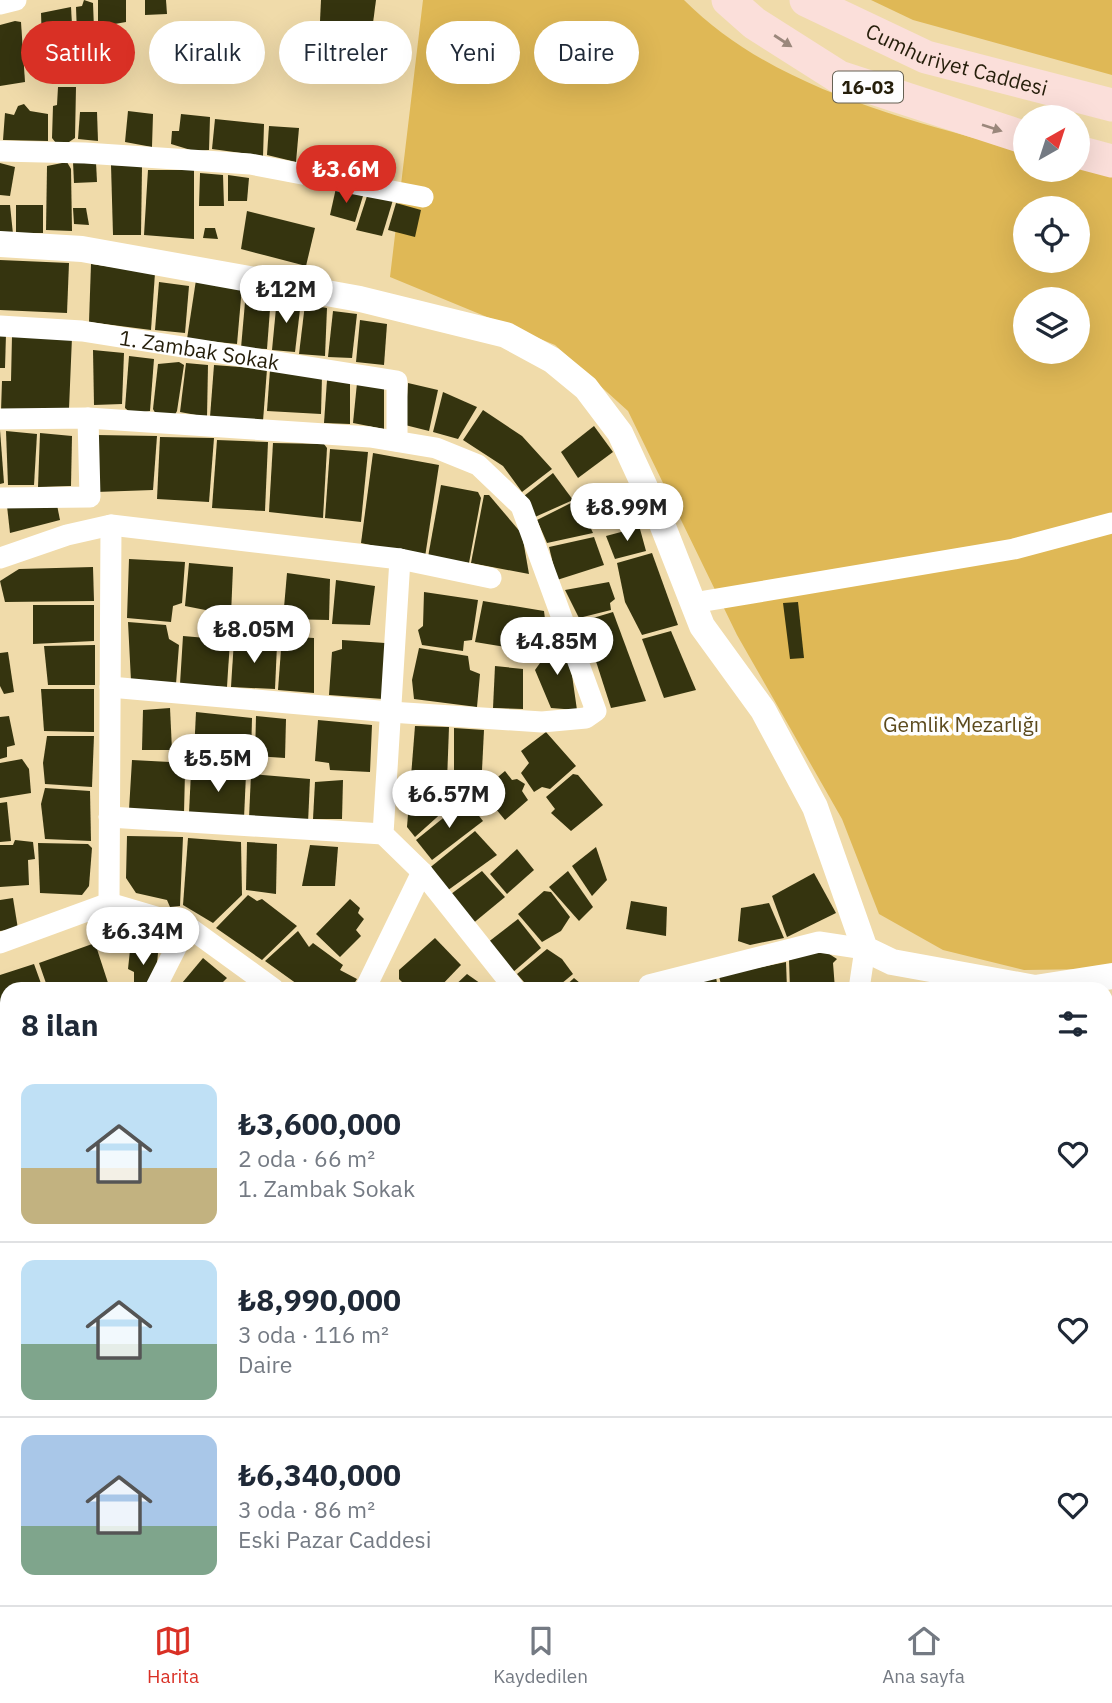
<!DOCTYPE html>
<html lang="tr">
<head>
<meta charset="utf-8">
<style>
	:root { --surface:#fff; --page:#f6f6f7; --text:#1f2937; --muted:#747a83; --line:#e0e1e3; --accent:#d93025 }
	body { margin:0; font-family:"IBM Plex Sans",sans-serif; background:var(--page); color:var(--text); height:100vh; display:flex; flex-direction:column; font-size:26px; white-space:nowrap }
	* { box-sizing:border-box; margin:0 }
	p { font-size:23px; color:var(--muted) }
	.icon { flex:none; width:38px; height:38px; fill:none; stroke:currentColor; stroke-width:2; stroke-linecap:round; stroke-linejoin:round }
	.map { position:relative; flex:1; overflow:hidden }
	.drawer { position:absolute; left:0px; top:982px; width:1113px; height:625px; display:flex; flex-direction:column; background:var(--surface); border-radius:21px 21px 0 0; box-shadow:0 7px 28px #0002 }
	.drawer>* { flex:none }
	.guide { position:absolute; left:21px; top:21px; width:700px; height:63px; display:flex; gap:14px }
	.needle { width:46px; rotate:39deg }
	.buttons { position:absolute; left:1013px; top:105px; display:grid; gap:14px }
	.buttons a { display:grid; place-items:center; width:77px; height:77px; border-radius:50%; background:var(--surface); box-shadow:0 7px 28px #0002; font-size:35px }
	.price { position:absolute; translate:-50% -60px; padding:0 16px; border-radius:24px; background:#fff; color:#222; font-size:23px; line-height:46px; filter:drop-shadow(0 2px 4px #0008) }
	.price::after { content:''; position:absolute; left:50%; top:42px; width:21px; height:16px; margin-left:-10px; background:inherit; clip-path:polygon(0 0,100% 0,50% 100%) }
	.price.active { background:var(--accent); color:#fff }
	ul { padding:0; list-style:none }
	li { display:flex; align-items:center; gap:21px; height:175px; padding:0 21px }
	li+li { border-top:2px solid var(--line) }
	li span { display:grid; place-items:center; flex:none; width:196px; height:140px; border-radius:14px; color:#555 }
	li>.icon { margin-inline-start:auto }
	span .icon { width:84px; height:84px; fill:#fffc; stroke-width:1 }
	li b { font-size:30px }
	h2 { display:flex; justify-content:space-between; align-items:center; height:84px; padding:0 21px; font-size:30px }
	.tag { padding:0 24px; border-radius:32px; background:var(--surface); box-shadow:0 7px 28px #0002; font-size:24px; line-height:63px }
	.tag.active { background:var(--accent); color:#fff }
	.dock { display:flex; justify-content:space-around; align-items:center; height:98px; border-top:2px solid var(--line); background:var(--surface); font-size:19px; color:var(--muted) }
	.dock a { display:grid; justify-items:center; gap:4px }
	.dock .active { color:var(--accent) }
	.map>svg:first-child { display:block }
	.green { fill:#dfb856; fill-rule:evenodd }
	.building { fill:#35340f }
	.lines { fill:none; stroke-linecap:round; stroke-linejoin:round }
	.minor { stroke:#fff; stroke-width:21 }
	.tertiary { stroke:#fff; stroke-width:26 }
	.primary { stroke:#fbdfda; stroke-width:33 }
	.oneway { fill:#9b887c }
	.labels { text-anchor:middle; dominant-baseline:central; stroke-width:7; stroke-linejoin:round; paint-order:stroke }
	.shield { fill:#fefefe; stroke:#666153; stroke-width:2 }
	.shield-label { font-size:19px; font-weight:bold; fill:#251e0a }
	.street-label { font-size:21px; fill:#251e0a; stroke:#fefefe }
	.park-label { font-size:21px; fill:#5c4a1d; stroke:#fefefe }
</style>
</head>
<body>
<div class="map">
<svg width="1112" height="1605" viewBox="0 0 1112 1605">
	<rect width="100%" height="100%" fill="#f0dbaa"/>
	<g class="green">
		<path d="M423,0h261c90,90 222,119 341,152l1,18h52v-3l34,9v789l-18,4 -70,1 -81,-20 -64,-36 -37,-95 -105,-184 -109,-224 -73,-66 -165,-68zM1026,208h52v53h-52zM1026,299h52v53h-52z"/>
		<polygon points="871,0 1112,0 1112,75 913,20"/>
	</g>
	<g class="building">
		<polygon points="84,0 93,3 94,29 77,34 76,7 82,6"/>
		<polygon points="98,0 126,0 126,22 98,27"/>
		<polygon points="145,0 166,0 167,14 145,15"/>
		<polygon points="321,0 376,0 373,23 320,21"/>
		<polygon points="71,7 73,42 42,43 41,13"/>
		<polygon points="15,21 21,22 25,82 0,86 0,25"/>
		<polygon points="58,87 76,87 75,138 69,142 56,143 52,138 53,106 57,105"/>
		<polygon points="24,104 30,111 48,114 48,141 3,140 5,113 14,115 18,106"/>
		<polygon points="128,111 153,114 152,147 125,142"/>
		<polygon points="80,112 97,112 98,141 78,139"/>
		<polygon points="181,114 210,117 209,150 194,151 171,144 172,131 179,131"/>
		<polygon points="215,119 264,124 263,156 212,149"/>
		<polygon points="269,126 299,128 296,162 267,155"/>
		<polygon points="67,162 71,169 72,231 46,230 47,166"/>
		<polygon points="73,162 96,162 97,182 74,183"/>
		<polygon points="0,163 15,167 10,196 0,195"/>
		<polygon points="111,165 142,166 141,235 113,235"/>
		<polygon points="148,170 194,170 194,239 144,235"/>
		<polygon points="200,173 223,175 224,206 199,206"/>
		<polygon points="228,175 249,178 247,201 228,201"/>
		<polygon points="336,188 363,196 355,222 330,215"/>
		<polygon points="368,193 393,200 382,236 356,230"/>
		<polygon points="396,203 421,210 415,237 388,230"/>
		<polygon points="0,205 10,205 13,234 0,234"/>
		<rect x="16" y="205" width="27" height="28"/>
		<polygon points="73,208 86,208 89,225 74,224"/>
		<polygon points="247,211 315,228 306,266 241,249"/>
		<polygon points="205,228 215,228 218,239 203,238"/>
		<polygon points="0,260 69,263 67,313 0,310"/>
		<polygon points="91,264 155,273 151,330 89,322"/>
		<polygon points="196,280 242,287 237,344 187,339"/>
		<polygon points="159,282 189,286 185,333 155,330"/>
		<polygon points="246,291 271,296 267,349 241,348"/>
		<polygon points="277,298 301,301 295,352 272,350"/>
		<polygon points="305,304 327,308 325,356 299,354"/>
		<polygon points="333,311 357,314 352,358 328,357"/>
		<polygon points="360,320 387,324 384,365 356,362"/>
		<polygon points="0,334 6,334 5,368 0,368"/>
		<polygon points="12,336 72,337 69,409 1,411 2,381 11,381"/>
		<polygon points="93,350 124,353 122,404 94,405"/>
		<polygon points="129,356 154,359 150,411 132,414 125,408"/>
		<polygon points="179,362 184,365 177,411 173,418 158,418 153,409 158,364"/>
		<polygon points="186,363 208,365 207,417 180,412"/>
		<polygon points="214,365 267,369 263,421 210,417"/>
		<polygon points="270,370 322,376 321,414 267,411"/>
		<polygon points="327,380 350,382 350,424 324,423"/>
		<polygon points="357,383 384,386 384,429 353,423"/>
		<polygon points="408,383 438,390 429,431 405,425"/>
		<polygon points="443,392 477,407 458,439 433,432"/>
		<polygon points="483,410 522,436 552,469 522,492 503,466 463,440"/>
		<polygon points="594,426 613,452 578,478 561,452"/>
		<polygon points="0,430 4,483 0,484"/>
		<polygon points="6,431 37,434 34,485 8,485"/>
		<polygon points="40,433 72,436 71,486 38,487"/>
		<polygon points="96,435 157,436 153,490 96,492"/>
		<polygon points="160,437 214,438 209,502 157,499"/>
		<polygon points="217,440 268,442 265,511 212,508"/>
		<polygon points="273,443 324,444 327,448 323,518 269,512"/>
		<polygon points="330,449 368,452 361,522 325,518"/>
		<polygon points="373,453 439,465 425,557 361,543"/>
		<polygon points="553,473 573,500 535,517 524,496"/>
		<polygon points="441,485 478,492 481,498 469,563 428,557"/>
		<polygon points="484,495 489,495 522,534 529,574 471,563"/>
		<polygon points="573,502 581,520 587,520 593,533 547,543 537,520"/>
		<polygon points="57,505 60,520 10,533 7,506"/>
		<polygon points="636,528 640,529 646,551 615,559 606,536"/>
		<polygon points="594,537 604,565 557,580 549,547"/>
		<polygon points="652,553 678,625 642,635 625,602 617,563"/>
		<polygon points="129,559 185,562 182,603 173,606 171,622 127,618"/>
		<polygon points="189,563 233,567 231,615 185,606"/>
		<polygon points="93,567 94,601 5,602 0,581 19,569"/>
		<polygon points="287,573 330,579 329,620 283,619"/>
		<polygon points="336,580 375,586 370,625 332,624"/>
		<polygon points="609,582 615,599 610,603 611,610 579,618 565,590"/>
		<polygon points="424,592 478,600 472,640 464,641 463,651 422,645 418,630 423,626"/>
		<polygon points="483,601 544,611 548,642 537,652 475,642"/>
		<polygon points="798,602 804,658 790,659 783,603"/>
		<polygon points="33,605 94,605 94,641 33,644"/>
		<polygon points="613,612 646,701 611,708 583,621"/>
		<polygon points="128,622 166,625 169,639 179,645 176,684 131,681"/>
		<polygon points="671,631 696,690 664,698 642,639"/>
		<polygon points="183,636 230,640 227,687 180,684"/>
		<polygon points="282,636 314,638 314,693 278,690"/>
		<polygon points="558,639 570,661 577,710 551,708 535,670 540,663 539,654"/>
		<polygon points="234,640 277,645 275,689 231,687"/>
		<polygon points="342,640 385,643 383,699 329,695 332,652 342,649"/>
		<polygon points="95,645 95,685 48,685 44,646"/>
		<polygon points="419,648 468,656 470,670 480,674 477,707 414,699 412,680"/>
		<polygon points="8,652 14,692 4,694 0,686 0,653"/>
		<polygon points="495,666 523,669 523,709 493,708"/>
		<polygon points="41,689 94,689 94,732 44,731"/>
		<polygon points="170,708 172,750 142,750 143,710"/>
		<polygon points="196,712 252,718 251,755 194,753"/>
		<polygon points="9,716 15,745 7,747 7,757 0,759 0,717"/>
		<polygon points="256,716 286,719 285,758 255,756"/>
		<polygon points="318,720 372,725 370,772 330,770 329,763 315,761"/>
		<polygon points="415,726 449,727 446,809 415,837 407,827"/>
		<polygon points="454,728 484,730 482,770 454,770"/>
		<polygon points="546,732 576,766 550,789 542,787 534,792 521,773 529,763 521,751"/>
		<polygon points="47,736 94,736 92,787 45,784 43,763"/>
		<polygon points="22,759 29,769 31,793 0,798 0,763"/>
		<polygon points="132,760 170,762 174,771 185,772 184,813 129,810"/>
		<polygon points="505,771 512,780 517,779 525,784 522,791 528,800 505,820 481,791"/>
		<polygon points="191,772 246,774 244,818 189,813"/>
		<polygon points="251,774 310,779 308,823 249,818"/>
		<polygon points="573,774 578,775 603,805 571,831 551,813 555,809 546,797"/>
		<polygon points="343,780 342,819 313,819 315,782"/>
		<polygon points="45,788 90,791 91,841 45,839 41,804"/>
		<polygon points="7,802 11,841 0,842 0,803"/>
		<polygon points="463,802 469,803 483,821 432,860 416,840"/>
		<polygon points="475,831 497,855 444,893 427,870"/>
		<polygon points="127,836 183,837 180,906 170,907 167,900 136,893 126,878"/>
		<polygon points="188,838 241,842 242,895 213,923 183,905"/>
		<polygon points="15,840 33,842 35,859 28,860 29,885 0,887 0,845 13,845"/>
		<polygon points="247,842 277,844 276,894 246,890"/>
		<polygon points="38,843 88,844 92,848 89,886 82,895 40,893"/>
		<polygon points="310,845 338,847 335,886 302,886"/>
		<polygon points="596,847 607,880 592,896 572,866"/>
		<polygon points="517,849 534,870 507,894 490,874"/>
		<polygon points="482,871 505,897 471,925 447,897"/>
		<polygon points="568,871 593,907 579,921 549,887"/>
		<polygon points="814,873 836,913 787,937 772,896"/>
		<polygon points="544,891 551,892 570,917 561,931 542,942 518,914"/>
		<polygon points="248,895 257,901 262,899 297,926 262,960 216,928"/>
		<polygon points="13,898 18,929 0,931 0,900"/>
		<polygon points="350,899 360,908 358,913 364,919 356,930 361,936 340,957 316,934"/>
		<polygon points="631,901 667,907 666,936 626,929"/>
		<polygon points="769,903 784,938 750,945 738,941 741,908"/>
		<polygon points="518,919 541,948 512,973 487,943"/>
		<polygon points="298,931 309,947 313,943 343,965 340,970 357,979 351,989 304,989 265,961"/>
		<polygon points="435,938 461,965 438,989 409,989 399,979 399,970"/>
		<polygon points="95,943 110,989 48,989 39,963"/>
		<polygon points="547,949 562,959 573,974 555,989 530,989 517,974"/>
		<polygon points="130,950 158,953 155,985 134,985 134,972 128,969"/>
		<polygon points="823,950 837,959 833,963 835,989 790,989 789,960"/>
		<polygon points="203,958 227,978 216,989 177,989"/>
		<polygon points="786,962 787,989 722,989 719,976"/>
		<polygon points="34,964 43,989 7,989 7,1027 0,1029 0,975"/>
		<polygon points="467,974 484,986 486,989 451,989"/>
		<polygon points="716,977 718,989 667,989"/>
		<polygon points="574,978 587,989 562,989"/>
		<polygon points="1112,1012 1112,1092 1106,1095 1106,1015"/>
		<polygon points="0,1047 7,1057 7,1084 0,1086"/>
		<polygon points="1106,1195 1112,1199 1112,1231 1106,1234"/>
		<rect x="0" y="1196" width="7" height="48"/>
		<polygon points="1106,1256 1112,1265 1112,1319 1106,1308"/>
		<polygon points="0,1261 3,1266 3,1302 0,1304"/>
		<polygon points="1112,1338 1112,1391 1106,1394 1106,1340"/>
		<polygon points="1106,1479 1112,1491 1112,1521 1106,1524"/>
		<polygon points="2,1546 7,1548 7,1600 22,1600 18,1605 0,1605"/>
		<polygon points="1112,1550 1112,1582 1106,1568 1106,1553"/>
		<polygon points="1106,1580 1112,1594 1112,1605 1088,1605 1085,1600 1106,1600"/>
		<polygon points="137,1600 136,1605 94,1605 75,1601"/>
		<polygon points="142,1600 168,1600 167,1605 140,1605"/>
		<polygon points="174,1600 213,1600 216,1602 215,1605 173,1605"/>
		<polygon points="220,1600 244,1600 255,1605 219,1605"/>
		<polygon points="459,1600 484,1600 485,1605 458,1605"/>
		<polygon points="522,1600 615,1600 614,1605 522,1605"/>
		<polygon points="712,1600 769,1600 774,1605 709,1605"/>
	</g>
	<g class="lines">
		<g class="minor">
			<polyline points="0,4 16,0"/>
			<polyline points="0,151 85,153 250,164 423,197"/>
			<path id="s1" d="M0,326l82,5 315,50v60"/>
			<polyline points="0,419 88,418 370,437 436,448 478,465 521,506 596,711 586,718 542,722 390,712 110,687"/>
			<polyline points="0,498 90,497 88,418"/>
			<polyline points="0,558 67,535 111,525 400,559 491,578"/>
			<polyline points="400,559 383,834 422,872 515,989"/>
			<polyline points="693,603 1014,549 1112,523"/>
			<polyline points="109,817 383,834"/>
			<polyline points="109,903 111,525"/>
			<polyline points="0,943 109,903 187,926 274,989"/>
			<polyline points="155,989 187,926"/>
			<polyline points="365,989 422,872"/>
			<polyline points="650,989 649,985 819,942 865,949 859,989"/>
			<polyline points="0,1097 7,1096"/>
			<polyline points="0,1176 7,1176"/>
			<polyline points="0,1313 7,1313"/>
			<polyline points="1106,1429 1112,1440"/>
			<polyline points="0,1530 7,1532"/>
			<polyline points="304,1600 331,1605"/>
			<polyline points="508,1600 508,1605"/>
			<polyline points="1003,1600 1021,1605"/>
			<polyline points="37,1605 42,1600"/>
			<polyline points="404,1605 406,1600"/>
			<polyline points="677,1605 680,1600"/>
			<polyline points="790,1605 790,1600"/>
			<polyline points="987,1605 988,1600"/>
		</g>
		<polyline class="tertiary" points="0,244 82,249 360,299 506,335 552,360 586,388 620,433 662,524 702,626 763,710 815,807 865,949 892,962 1035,988 1112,976"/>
		<g class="primary">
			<polyline points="728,0 754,23 839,77 1026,138"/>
			<path id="s2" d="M806,0l120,57 186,48"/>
			<polyline points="1078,152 1112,161"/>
		</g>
	</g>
	<defs><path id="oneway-solid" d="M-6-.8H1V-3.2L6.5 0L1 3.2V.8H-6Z" transform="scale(1.75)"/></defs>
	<g class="oneway">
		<use href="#oneway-solid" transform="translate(783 41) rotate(33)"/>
		<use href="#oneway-solid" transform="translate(992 128) rotate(18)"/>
	</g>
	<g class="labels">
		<rect class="shield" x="833" y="71.5" width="70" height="31" rx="5"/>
		<g class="shield-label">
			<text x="868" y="87">16-03</text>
		</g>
		<g class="street-label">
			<text stroke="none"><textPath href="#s2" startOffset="163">Cumhuriyet Caddesi</textPath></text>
			<text stroke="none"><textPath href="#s1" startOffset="201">1. Zambak Sokak</textPath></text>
		</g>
		<g class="park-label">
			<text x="961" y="724">Gemlik Mezarlığı</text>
		</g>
	</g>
</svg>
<div class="buttons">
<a><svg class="needle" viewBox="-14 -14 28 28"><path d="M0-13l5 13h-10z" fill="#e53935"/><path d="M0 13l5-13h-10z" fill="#747a83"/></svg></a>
<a><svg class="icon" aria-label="locate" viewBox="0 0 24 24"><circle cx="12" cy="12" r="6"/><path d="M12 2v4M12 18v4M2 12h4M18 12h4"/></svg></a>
<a><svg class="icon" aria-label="layers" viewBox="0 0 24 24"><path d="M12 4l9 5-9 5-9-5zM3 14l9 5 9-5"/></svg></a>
</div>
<b class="price active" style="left:346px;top:205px">₺3.6M</b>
<b class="price" style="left:286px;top:325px">₺12M</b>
<b class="price" style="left:627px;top:543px">₺8.99M</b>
<b class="price" style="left:254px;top:665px">₺8.05M</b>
<b class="price" style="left:557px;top:677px">₺4.85M</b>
<b class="price" style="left:218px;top:794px">₺5.5M</b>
<b class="price" style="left:449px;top:830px">₺6.57M</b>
<b class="price" style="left:143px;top:967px">₺6.34M</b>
<div class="guide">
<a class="tag active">Satılık</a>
<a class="tag">Kiralık</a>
<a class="tag">Filtreler</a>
<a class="tag">Yeni</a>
<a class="tag">Daire</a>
</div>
<section class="drawer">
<h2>8 ilan<svg class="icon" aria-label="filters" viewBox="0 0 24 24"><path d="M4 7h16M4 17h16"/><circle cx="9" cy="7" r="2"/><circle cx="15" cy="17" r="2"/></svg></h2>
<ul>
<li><span style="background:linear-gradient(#bfe0f5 60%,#c2b280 0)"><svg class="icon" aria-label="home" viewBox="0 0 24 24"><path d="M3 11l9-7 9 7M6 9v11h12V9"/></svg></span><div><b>₺3,600,000</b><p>2 oda · 66 m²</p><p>1. Zambak Sokak</p></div><svg class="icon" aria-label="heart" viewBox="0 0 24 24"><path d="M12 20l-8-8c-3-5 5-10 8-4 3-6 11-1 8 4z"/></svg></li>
<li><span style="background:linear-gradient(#bfe0f5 60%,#7fa58c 0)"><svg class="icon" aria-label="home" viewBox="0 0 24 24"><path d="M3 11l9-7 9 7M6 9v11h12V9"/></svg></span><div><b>₺8,990,000</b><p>3 oda · 116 m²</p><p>Daire</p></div><svg class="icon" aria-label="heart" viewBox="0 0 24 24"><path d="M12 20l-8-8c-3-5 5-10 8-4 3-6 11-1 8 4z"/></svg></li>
<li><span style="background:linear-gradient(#a9c7e8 65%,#7fa58c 0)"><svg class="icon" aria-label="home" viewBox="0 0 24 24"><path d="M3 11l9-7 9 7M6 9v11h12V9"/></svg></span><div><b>₺6,340,000</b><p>3 oda · 86 m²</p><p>Eski Pazar Caddesi</p></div><svg class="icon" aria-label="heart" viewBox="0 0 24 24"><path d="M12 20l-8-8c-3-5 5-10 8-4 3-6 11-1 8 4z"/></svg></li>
</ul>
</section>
</div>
<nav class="dock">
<a class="active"><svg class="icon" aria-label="map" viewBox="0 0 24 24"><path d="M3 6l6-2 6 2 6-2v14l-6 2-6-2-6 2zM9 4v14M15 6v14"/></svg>Harita</a>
<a><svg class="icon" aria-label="saved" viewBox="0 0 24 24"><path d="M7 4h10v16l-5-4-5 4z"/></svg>Kaydedilen</a>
<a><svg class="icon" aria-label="home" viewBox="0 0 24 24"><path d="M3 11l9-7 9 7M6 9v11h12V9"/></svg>Ana sayfa</a>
</nav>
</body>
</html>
